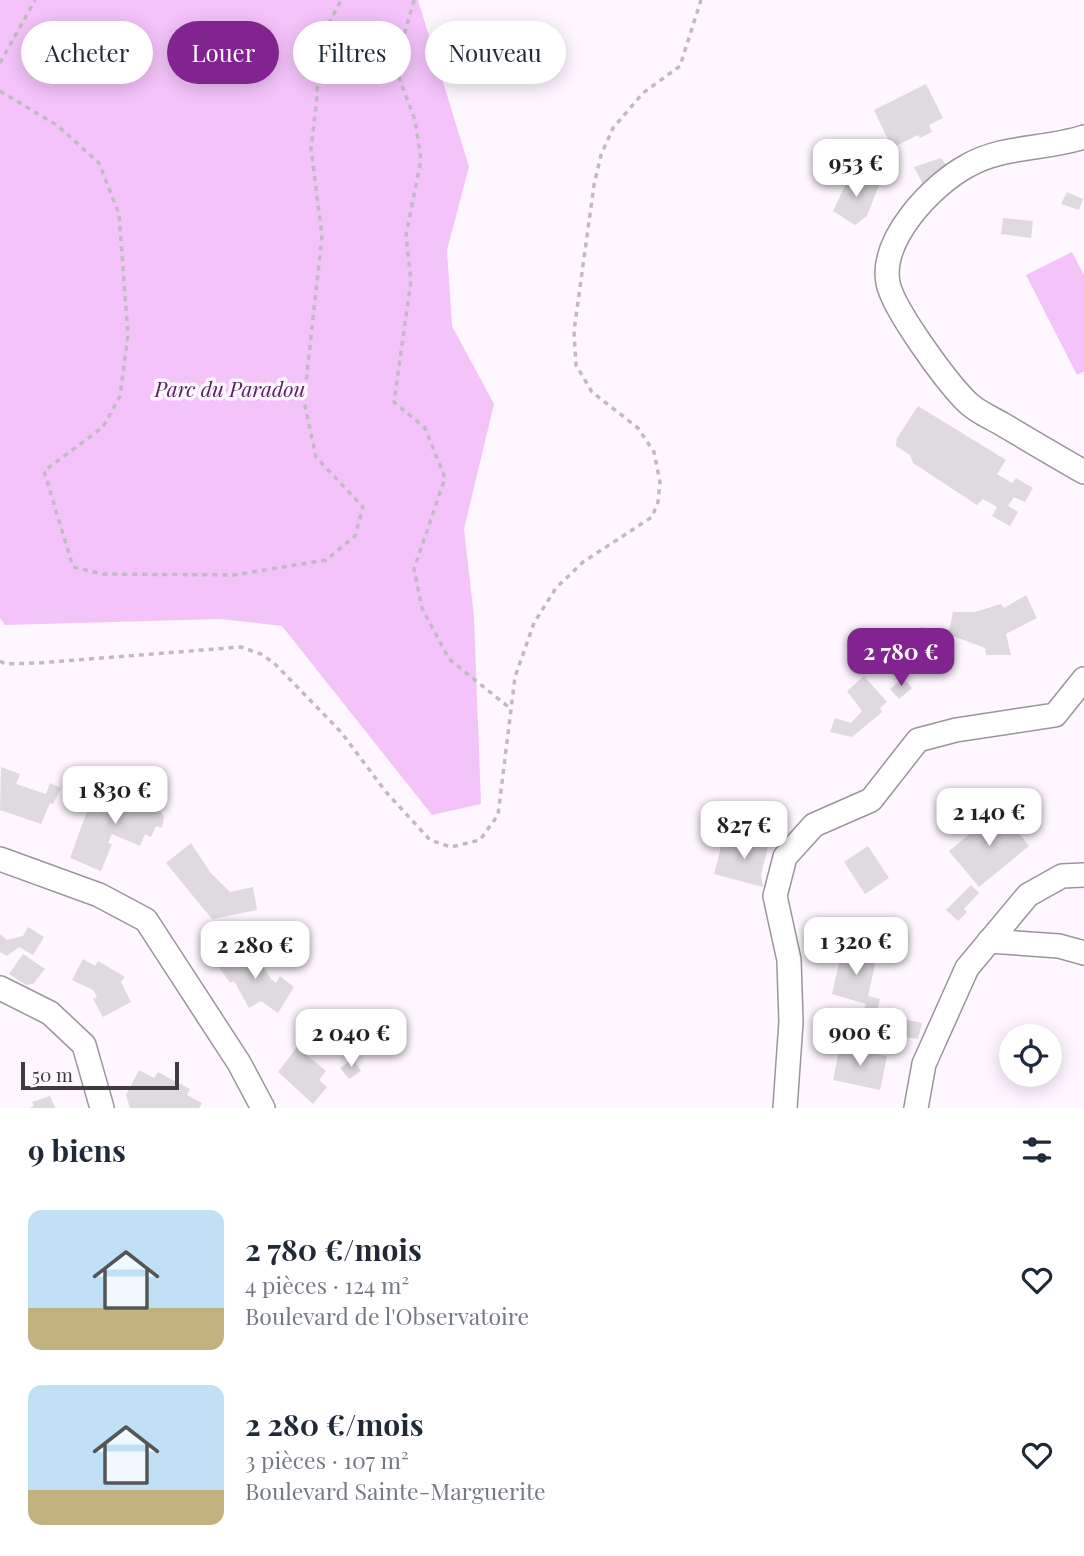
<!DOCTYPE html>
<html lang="fr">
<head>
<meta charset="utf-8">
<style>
	:root { --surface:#fff; --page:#f2f2f3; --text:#1f2937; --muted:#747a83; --accent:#82248f }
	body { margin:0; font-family:"Playfair Display",serif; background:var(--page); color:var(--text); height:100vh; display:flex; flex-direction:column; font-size:26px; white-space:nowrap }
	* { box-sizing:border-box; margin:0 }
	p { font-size:23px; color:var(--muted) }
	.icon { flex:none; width:38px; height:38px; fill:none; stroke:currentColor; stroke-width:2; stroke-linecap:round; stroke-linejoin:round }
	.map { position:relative; height:1108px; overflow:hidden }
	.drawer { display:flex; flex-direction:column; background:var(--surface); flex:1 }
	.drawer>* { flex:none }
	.banner { position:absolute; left:21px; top:21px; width:700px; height:63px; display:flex; gap:14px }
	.controls { position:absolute; left:999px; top:1024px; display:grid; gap:14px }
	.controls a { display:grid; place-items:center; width:63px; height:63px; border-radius:50%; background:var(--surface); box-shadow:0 4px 18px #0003; font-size:35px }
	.scale { position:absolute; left:21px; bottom:18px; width:158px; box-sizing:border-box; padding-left:7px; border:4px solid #3e3c3f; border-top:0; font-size:19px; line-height:24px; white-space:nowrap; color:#3e3c3f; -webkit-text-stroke:5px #fef7ff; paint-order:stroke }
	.price { position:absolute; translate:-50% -60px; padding:0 16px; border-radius:14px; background:#fff; color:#222; font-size:23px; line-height:46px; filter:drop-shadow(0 2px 4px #0008) }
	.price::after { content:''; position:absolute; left:50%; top:42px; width:21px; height:16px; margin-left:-10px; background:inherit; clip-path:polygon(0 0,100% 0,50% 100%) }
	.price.on { background:var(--accent); color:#fff }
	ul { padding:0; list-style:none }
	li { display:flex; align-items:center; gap:21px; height:175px; padding:0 28px }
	li span { display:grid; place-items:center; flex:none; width:196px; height:140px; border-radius:14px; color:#555 }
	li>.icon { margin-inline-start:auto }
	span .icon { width:84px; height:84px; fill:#fffc; stroke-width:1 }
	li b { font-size:30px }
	h2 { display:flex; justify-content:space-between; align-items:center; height:84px; padding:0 28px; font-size:30px }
	.chip { padding:0 24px; border-radius:32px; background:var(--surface); box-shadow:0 4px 18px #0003; font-size:24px; line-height:63px }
	.chip.on { background:var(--accent); color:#fff }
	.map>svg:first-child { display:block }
	.green { fill:#f4c3fa }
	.building { fill:#dfd9e0 }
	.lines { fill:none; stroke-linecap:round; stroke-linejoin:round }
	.minor-casing { stroke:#9b959b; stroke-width:26 }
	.path { stroke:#c0bbc1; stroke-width:3.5; stroke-dasharray:5 5; stroke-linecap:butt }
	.minor { stroke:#fff; stroke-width:23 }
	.labels { text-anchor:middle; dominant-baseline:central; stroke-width:7; stroke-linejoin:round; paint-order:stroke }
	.park-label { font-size:21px; font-style:italic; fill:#5a2062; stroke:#fef7ff }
</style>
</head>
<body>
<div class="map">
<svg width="1084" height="1108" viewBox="0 0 1084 1108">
	<rect width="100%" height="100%" fill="#fef7ff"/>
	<g class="green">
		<polygon points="0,0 418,0 469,167 447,250 452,326 494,404 464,529 474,617 481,804 432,815 282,626 221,619 5,625 0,618"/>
		<polygon points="1072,252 1084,275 1084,372 1077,375 1026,275"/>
	</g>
	<g class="building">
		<polygon points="926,84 943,118 929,125 932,132 920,138 918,135 892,148 874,110"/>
		<polygon points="941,158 949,168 925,188 914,167"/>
		<polygon points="852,171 879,185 867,216 855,225 833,211"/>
		<polygon points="1067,192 1083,199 1079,210 1061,204"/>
		<polygon points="1003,218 1033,221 1031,238 1001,234"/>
		<polygon points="918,406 1006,460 997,474 1012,483 1016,478 1033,488 1025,502 1014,497 1008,506 1018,512 1010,526 992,516 997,507 983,499 977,505 913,463 910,455 896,446 897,438"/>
		<polygon points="1026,595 1037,618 1006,634 1011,655 986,655 985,648 953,636 950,643 918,636 921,627 948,635 953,612 975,612 1001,604 1004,608"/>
		<polygon points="864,676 887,702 880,708 882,712 852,737 830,732 835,718 851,723 862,711 847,691"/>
		<polygon points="903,678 912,688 899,699 890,689"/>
		<polygon points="1,767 20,774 16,784 46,794 50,783 61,788 53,804 50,803 41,824 0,810"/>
		<polygon points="109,789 136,798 140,791 151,798 164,817 162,828 156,826 151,837 145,834 140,846 112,834 108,843 112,844 101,871 70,858 91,800 103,805"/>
		<polygon points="1000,809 1029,846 979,887 949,851"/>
		<polygon points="751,834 770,839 761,875 763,887 714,874 722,843 747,850"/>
		<polygon points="191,843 210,872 230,892 253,887 257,910 212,919 166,863"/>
		<polygon points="868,846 889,878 865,894 844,862"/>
		<polygon points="971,885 979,893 964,909 967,912 958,921 946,910"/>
		<polygon points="28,927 44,937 33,955 19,947 7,956 0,952 0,934 7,940 23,936"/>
		<polygon points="241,946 249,957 255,953 271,979 276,983 280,976 294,987 278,1013 261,1001 249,1008 234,981 230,983 219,967 227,962 224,957"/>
		<polygon points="843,946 877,955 868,996 880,999 877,1012 864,1009 866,1004 832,994"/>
		<polygon points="23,954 45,969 33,984 26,985 9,974"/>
		<polygon points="83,959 95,966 98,961 125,977 121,982 131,1002 103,1017 93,999 97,997 93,990 72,980"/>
		<polygon points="899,1018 922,1023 918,1039 894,1035"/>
		<polygon points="840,1046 887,1056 880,1090 833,1080"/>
		<polygon points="297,1047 326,1071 319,1080 327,1087 313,1104 278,1072"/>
		<polygon points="353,1059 361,1071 349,1079 340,1068"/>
		<polygon points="139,1070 154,1078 158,1072 190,1089 187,1095 202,1103 199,1108 130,1108 126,1095"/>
		<polygon points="50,1096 55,1108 29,1108 34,1106 32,1102"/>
	</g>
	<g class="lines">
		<defs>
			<g id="minor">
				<path d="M1084,137c-39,13 -81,8 -117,29 -35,19 -87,73 -79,117 5,26 58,98 78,118 9,10 24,16 36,23 27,16 54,32 82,48"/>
				<polyline points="0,859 99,895 146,920 239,1063 263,1108"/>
				<polyline points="989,941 1059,946 1084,953"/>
				<polyline points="0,988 50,1013 84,1045 102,1108"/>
				<polyline points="785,1108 791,1022 789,960 775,896 785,857 814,825 871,800 918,740 956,730 1055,715 1084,679"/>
				<polyline points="916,1108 924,1064 967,968 1028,895 1062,876 1084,875"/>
			</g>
		</defs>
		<use href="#minor" class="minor-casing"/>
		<g class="path">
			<polyline points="414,0 395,67 415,120 421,160 406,235 411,281 394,402 425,428 445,478 414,569 422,608 449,659 511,709"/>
			<polyline points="0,63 35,0"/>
			<polyline points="0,91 58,126 99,163 119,214 128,335 120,396 103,427 44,471 73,567 102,574 234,575 326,560 355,536 363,507 316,457 304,401 322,236 311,149 317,97 319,43 341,0"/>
			<polyline points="0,661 5,664 38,663 241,647 261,654 274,663 341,732 386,792 430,840 451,847 480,840 498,815 515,677 534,623 556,588 583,562 652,517 658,502 660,482 654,452 638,428 592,392 576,365 574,331 594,185 601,155 613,128 643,93 680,66 701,0"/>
		</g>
		<use href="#minor" class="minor"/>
	</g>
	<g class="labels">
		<g class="park-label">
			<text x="230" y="388">Parc du Paradou</text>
		</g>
	</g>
</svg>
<div class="controls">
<a><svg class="icon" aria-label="locate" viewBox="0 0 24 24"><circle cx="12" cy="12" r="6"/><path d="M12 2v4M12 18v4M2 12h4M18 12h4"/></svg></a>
</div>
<div class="scale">50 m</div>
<b class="price" style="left:856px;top:199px">953 €</b>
<b class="price on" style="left:901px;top:688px">2 780 €</b>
<b class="price" style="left:115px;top:826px">1 830 €</b>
<b class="price" style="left:989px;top:848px">2 140 €</b>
<b class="price" style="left:744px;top:861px">827 €</b>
<b class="price" style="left:856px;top:977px">1 320 €</b>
<b class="price" style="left:255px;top:981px">2 280 €</b>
<b class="price" style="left:860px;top:1068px">900 €</b>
<b class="price" style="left:351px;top:1069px">2 040 €</b>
<div class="banner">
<a class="chip">Acheter</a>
<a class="chip on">Louer</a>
<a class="chip">Filtres</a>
<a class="chip">Nouveau</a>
</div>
</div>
<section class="drawer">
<h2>9 biens<svg class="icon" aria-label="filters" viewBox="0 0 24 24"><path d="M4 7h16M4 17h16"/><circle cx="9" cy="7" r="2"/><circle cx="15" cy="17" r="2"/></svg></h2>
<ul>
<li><span style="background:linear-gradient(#bfe0f5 70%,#c2b280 0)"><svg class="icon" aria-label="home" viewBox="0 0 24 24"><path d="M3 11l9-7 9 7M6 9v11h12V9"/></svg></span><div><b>2 780 €/mois</b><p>4 pièces · 124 m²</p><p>Boulevard de l'Observatoire</p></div><svg class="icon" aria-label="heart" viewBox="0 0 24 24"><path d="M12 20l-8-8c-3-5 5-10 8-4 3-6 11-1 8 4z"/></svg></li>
<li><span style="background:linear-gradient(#bfe0f5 75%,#c2b280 0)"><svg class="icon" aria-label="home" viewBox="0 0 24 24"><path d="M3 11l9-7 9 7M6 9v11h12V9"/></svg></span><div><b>2 280 €/mois</b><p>3 pièces · 107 m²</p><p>Boulevard Sainte-Marguerite</p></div><svg class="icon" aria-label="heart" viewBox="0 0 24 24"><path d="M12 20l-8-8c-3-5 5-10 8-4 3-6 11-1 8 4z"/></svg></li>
</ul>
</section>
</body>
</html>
